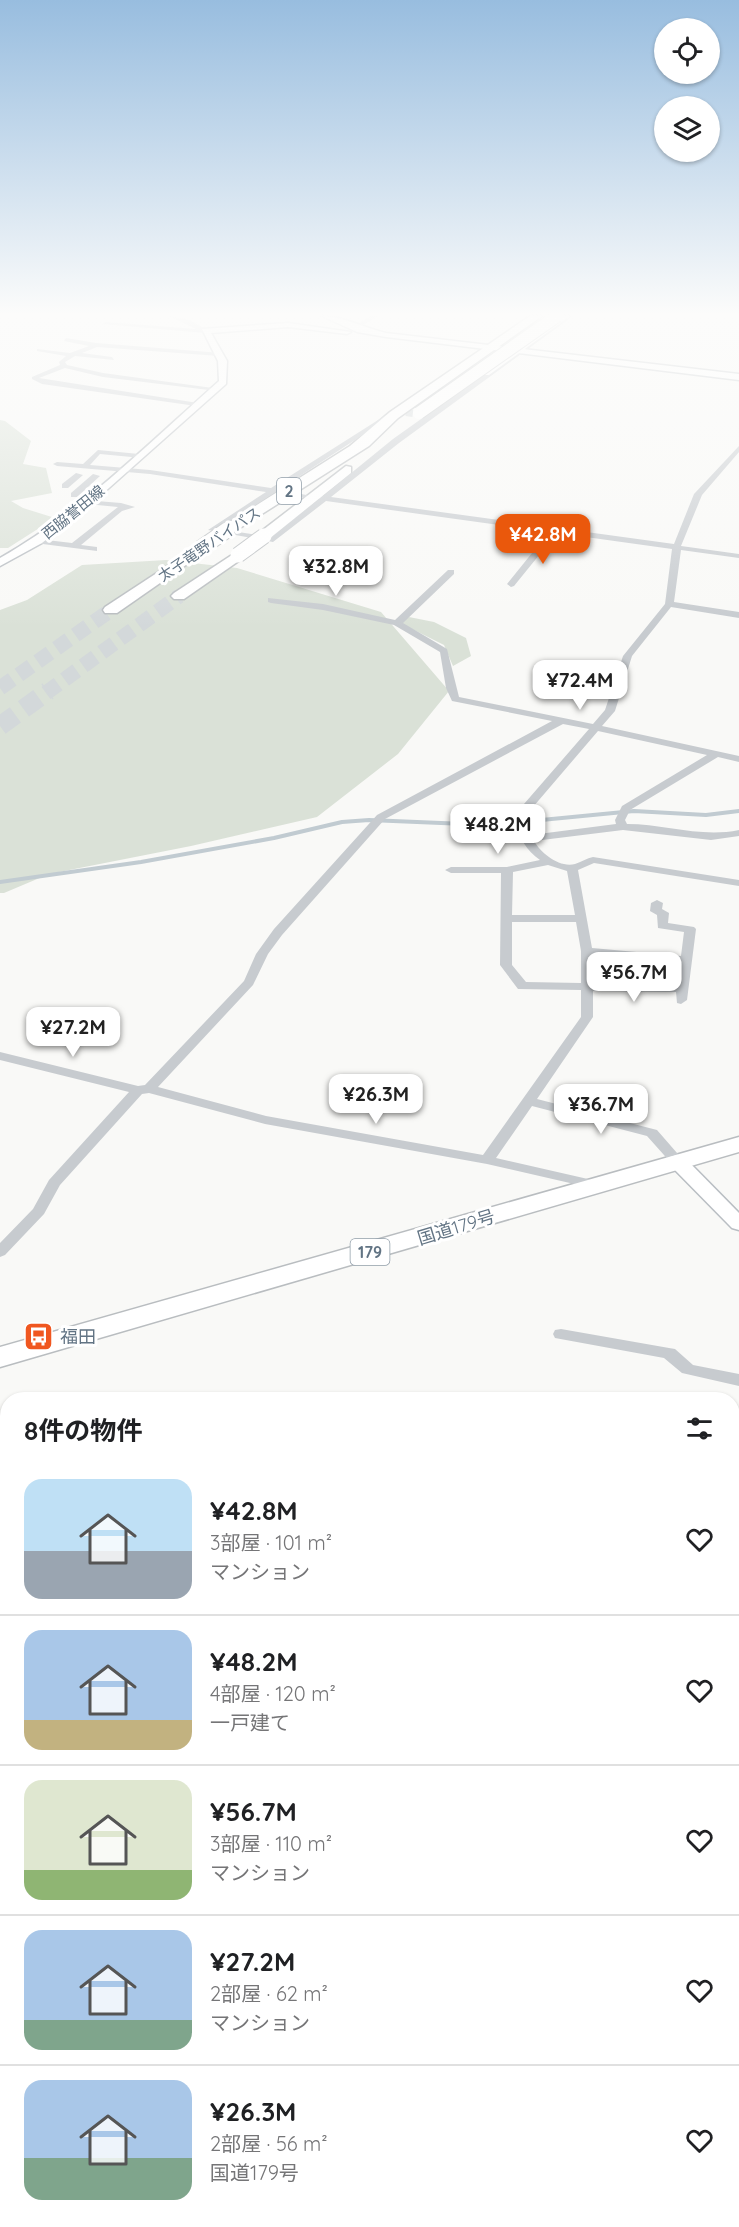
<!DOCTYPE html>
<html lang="ja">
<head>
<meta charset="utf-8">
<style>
	:root { --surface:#fff; --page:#f6f6f6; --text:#202124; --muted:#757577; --line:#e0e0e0; --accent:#ea580c }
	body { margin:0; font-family:Quicksand,"Noto Sans JP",sans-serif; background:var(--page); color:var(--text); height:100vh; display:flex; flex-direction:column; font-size:22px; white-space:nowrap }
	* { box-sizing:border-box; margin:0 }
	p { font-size:20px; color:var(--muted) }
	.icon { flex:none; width:33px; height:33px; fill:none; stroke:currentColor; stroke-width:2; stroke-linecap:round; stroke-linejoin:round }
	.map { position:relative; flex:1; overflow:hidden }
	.side { position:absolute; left:0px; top:1392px; width:740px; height:836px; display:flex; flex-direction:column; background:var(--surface); border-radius:24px 24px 0 0; box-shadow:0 2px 4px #0004 }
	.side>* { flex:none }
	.controls { position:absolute; left:654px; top:18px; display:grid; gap:12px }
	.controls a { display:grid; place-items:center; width:66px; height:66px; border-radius:50%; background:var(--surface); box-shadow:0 2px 4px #0004; font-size:30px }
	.price { position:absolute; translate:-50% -51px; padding:0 14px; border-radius:12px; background:#fff; color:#222; font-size:20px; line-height:39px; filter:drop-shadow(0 2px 3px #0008) }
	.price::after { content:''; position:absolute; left:50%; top:36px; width:18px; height:14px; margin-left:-9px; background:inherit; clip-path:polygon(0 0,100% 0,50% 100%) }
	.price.selected { background:var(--accent); color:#fff }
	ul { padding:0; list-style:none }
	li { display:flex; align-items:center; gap:18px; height:150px; padding:0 24px }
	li+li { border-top:2px solid var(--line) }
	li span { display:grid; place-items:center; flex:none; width:168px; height:120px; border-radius:18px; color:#555 }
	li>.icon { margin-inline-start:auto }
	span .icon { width:72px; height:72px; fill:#fffc; stroke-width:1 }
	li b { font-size:26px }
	h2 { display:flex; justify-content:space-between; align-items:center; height:72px; padding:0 24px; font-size:26px }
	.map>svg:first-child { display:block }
	.green { fill:#dae1d7 }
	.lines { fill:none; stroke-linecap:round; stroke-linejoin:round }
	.stream { stroke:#c1cbd1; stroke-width:4 }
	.street-tunnel { stroke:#d3d8da; stroke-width:7; stroke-dasharray:7 4; stroke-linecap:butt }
	.highway-tunnel-far1 { stroke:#d3d8da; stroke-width:15; stroke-dasharray:15 8; stroke-linecap:butt }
	.highway-tunnel { stroke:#d3d8da; stroke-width:19; stroke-dasharray:19 10; stroke-linecap:butt }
	.secondary-casing { stroke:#b9bec3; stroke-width:3 }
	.highway-casing { stroke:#b9bdc0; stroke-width:3 }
	.street { fill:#c7cbcf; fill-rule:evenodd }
	.secondary { fill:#fff; fill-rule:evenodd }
	.highway { fill:#fff; fill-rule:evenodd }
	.highway-bridge-far1-casing { stroke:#b9bdc0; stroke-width:14; stroke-linecap:butt }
	.highway-bridge-casing { stroke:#b9bdc0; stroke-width:17; stroke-linecap:butt }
	.highway-bridge-far1 { stroke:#fff; stroke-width:12 }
	.highway-bridge { stroke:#fff; stroke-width:15 }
	.labels { text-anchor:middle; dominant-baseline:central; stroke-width:6; stroke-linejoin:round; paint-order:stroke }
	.far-street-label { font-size:15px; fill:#627484; stroke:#fff }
	.shield { fill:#fff; stroke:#919ea9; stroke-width:1.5 }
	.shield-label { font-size:16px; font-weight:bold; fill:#627484 }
	.street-label { font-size:18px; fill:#627484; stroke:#fff }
	.poi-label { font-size:18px; fill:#627484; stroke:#fff; text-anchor:start }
</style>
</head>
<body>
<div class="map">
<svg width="739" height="2227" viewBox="0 0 739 2227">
	<rect width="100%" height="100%" fill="#f9f9f7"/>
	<g class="green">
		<polygon points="0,420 5,421 31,441 23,464 46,468 52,493 11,501 23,508 55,518 8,548 0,548"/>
		<polygon points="166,560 237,568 381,612 449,691 398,754 317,817 191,846 49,874 4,893 0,893 0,610 27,600 82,565"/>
		<polygon points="409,617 434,622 466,638 471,656 453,666 444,645 400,623"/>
	</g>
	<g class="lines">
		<polyline class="stream" points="0,882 141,862 274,838 342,822 369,820 489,825 634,811 706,815 739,811"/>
		<polyline class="street-tunnel" points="395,411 431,416"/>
		<g class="highway-tunnel-far1">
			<polyline points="0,688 111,610"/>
			<polyline points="46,693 179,596"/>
		</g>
		<polyline class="highway-tunnel" points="0,726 48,691"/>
		<defs>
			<g id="secondary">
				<path d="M322,316c20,0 43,12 64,17l353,41v6l-353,-43 -29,-5z"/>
				<path d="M288,323l63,9 -4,2 -59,-7 -77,6 16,28 -1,23 -135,120 -49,39 -42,23v-8c81,-46 149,-115 219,-177l-1,-20 -16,-32z"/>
				<polygon points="677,1155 684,1157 739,1213 739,1230 732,1228 670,1165 668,1161 670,1157"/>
			</g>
			<g id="highway">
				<polygon points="530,316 542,316 398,418 369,446 232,533 222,533 222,527 350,446 390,412"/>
				<polygon points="558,316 570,316 489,375 481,375 481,371"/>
				<polygon points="346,466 351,467 351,473 269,539 259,539 257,536 259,533"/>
				<polygon points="201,544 206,545 208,548 206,551 117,613 105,613 103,610 105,607"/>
				<polygon points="238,551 245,555 243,558 184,599 174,599 171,596 174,593"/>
				<polygon points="739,1137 739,1152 0,1367 0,1347"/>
			</g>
		</defs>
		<use href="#secondary" class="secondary-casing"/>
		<use href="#highway" class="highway-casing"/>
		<g class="street">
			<polygon points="169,316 190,320 208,331 205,333 103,324 106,322 196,329"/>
			<polygon points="370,316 378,316 357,329 353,329 353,327"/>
			<path d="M566,316h7l-174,127 -68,54 343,47 20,-50 45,-48v6l-37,43 -21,51 58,8v4l-58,-8 -7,52 65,10v6l-68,-11 -39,49 -17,55 -13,15 137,30v6l-21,-5 -88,53 -5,10 2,4c38,0 74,14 112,6v6l-28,4 -88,-10 -89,11c7,12 25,27 41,23 6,-2 12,-6 18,-7l146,23v6l-145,-23 -16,7 14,78 89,8 3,-24 -26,-4 -1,-13 -7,-4 1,-8 6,-3 6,3 -1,6 7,4 -1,10 26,4 2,2 -9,71 -6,4 -4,-1 -1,-11 -83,-1v26l-56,82 120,31 27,31 -2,3h-10l-25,-28 -115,-30 -36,52 105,24 2,3 -2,3 -5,1 -109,-25 -222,-40 -116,-31 -7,1 -82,91 -16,29 -39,41 -5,2v-14l33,-34 16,-29 80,-88 -129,-32v-8l138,34 7,-1 99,-104 12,-27 18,-25 103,-114 175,-94 -100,-20 -6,-13 -6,-36 -46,-27 -71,-15 -52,-7 -3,-1v-4l55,6 72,16 53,-50h6v4l-51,49 44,26 12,48 134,27 12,-14 18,-54 42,-52 7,-55 -115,-16 -43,53 -3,1 -4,-3 42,-52 -223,-31 -53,41 -65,-12 58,-38 -116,-18 -93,-8 -4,-2 4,-2 26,2 15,-14 41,4h3v4l-42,-4 -10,11 60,5 121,18 115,-73h4v2l-171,112 52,8 48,-38v-3h4l70,-57zM563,724l26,5 -65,75c-12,21 -4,42 16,56l-33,7h-56l-6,3 6,3h50l-1,92 18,24 63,1v27l-98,138 -217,-39 -108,-29 95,-102 15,-31 14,-19 103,-116zM598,731l109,24 -85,51 -7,14 1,4 -85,11 -2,-19 4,-9zM548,865l19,6 8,44h-63l1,-43zM512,922h64l5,29v32l-55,-1 -14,-17zM593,955l87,8 -3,21 -84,-1z"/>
			<polygon points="66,338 96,343 221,353 219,356 97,347 82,353 112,357 114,360 75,356 65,362 67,365 103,373 220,389 217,391 103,377 65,368 39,378 198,403 196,406 42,384 32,379 32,377 60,365 59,362 66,356 37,351 37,349 70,353 89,346 64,341"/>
			<polygon points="76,473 83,475 68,488 62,488 62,484"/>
			<polygon points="93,474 100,476 77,497 71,497 71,493"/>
			<polygon points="292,492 311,496 307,498 289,496 288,494"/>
			<polygon points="84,500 121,503 135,507 122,511 81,545 97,547 97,551 35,543 34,541 38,539 72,543 118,507 87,504 83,502"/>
			<polygon points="561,1329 669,1348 675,1349 693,1365 739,1374 739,1386 682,1373 664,1358 555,1338 553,1334 555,1330"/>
			<polygon points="0,1459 8,1461 8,1473 0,1471"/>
			<polygon points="732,1558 739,1559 739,1573 732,1572"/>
			<polygon points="732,1695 739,1697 739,1713 732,1711"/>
		</g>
		<use href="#secondary" class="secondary"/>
		<use href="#highway" class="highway"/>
		<defs>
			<polyline id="highway-bridge-far1" points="419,413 557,316"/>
			<g id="highway-bridge">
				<polyline points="201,548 227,530"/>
				<polyline points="238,555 264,536"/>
			</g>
		</defs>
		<use href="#highway-bridge-far1" class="highway-bridge-far1-casing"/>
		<use href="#highway-bridge" class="highway-bridge-casing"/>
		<use href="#highway-bridge-far1" class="highway-bridge-far1"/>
		<use href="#highway-bridge" class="highway-bridge"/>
	</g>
	<linearGradient id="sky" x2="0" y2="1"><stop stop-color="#98bddf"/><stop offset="0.5" stop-color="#fcfcfb"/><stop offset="1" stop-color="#fcfcfb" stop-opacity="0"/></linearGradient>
	<rect width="739" height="628" fill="url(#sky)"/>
	<defs>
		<symbol id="bus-square" viewBox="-11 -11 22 22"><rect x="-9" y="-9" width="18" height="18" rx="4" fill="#f05720" stroke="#fff"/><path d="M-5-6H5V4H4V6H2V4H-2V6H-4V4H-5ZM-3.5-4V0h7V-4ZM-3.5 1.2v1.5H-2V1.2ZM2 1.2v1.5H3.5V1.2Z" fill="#fff"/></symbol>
	</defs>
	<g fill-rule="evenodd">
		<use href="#bus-square" x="22" y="1320" width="33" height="33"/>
	</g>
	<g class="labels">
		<g class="far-street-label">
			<text transform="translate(73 512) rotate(-39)">西脇誉田線</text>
			<text transform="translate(209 544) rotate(-34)">太子竜野バイパス</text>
		</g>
		<g class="shield">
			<rect x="277" y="478" width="24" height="26" rx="4.5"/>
			<rect x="350.5" y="1239" width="39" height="26" rx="4.5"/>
		</g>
		<g class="shield-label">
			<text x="289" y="491">2</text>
			<text x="370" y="1252">179</text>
		</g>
		<g class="street-label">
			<text transform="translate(456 1227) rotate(-17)">国道179号</text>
		</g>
		<g class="poi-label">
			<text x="60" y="1336">福田</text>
		</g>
	</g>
</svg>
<div class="controls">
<a><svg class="icon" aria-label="locate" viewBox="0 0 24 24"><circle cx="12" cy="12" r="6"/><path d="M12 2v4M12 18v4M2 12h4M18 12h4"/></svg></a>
<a><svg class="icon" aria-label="layers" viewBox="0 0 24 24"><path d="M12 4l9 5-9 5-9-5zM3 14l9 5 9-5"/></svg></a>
</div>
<b class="price selected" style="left:543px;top:565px">¥42.8M</b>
<b class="price" style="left:336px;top:597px">¥32.8M</b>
<b class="price" style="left:580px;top:711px">¥72.4M</b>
<b class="price" style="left:498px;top:855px">¥48.2M</b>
<b class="price" style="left:634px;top:1003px">¥56.7M</b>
<b class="price" style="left:73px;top:1058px">¥27.2M</b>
<b class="price" style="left:376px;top:1125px">¥26.3M</b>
<b class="price" style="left:601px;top:1135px">¥36.7M</b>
<section class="side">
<h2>8件の物件<svg class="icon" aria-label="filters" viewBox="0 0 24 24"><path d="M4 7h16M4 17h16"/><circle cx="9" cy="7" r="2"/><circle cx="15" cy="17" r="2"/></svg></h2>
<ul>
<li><span style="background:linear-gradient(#bfe0f5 60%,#9aa5b1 0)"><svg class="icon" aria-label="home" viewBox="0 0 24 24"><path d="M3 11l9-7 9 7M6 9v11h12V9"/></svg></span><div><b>¥42.8M</b><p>3部屋 · 101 m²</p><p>マンション</p></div><svg class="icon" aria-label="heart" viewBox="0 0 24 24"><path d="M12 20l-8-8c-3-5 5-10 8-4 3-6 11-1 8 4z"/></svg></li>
<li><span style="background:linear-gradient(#a9c7e8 75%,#c2b280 0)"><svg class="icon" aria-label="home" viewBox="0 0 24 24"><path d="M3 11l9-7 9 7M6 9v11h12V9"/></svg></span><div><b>¥48.2M</b><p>4部屋 · 120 m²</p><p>一戸建て</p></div><svg class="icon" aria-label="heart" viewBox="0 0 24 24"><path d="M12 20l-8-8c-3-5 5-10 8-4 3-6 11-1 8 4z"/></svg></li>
<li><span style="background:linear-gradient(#dfe7d0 75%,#8fb573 0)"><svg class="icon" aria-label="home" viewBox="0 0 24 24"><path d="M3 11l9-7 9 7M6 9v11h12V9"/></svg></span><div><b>¥56.7M</b><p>3部屋 · 110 m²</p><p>マンション</p></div><svg class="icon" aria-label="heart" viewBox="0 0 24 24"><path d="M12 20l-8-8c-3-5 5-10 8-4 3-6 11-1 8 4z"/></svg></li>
<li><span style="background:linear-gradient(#a9c7e8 75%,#7fa58c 0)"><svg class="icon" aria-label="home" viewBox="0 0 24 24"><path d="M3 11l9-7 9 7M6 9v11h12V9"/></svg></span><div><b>¥27.2M</b><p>2部屋 · 62 m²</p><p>マンション</p></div><svg class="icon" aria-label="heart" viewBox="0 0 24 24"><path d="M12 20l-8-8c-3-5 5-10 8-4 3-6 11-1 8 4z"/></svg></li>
<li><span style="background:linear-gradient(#a9c7e8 65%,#7fa58c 0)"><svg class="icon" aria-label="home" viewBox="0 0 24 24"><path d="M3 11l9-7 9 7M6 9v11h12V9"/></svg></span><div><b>¥26.3M</b><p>2部屋 · 56 m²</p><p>国道179号</p></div><svg class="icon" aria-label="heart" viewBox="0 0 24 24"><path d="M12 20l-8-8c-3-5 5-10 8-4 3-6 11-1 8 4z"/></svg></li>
</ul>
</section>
</div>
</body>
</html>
